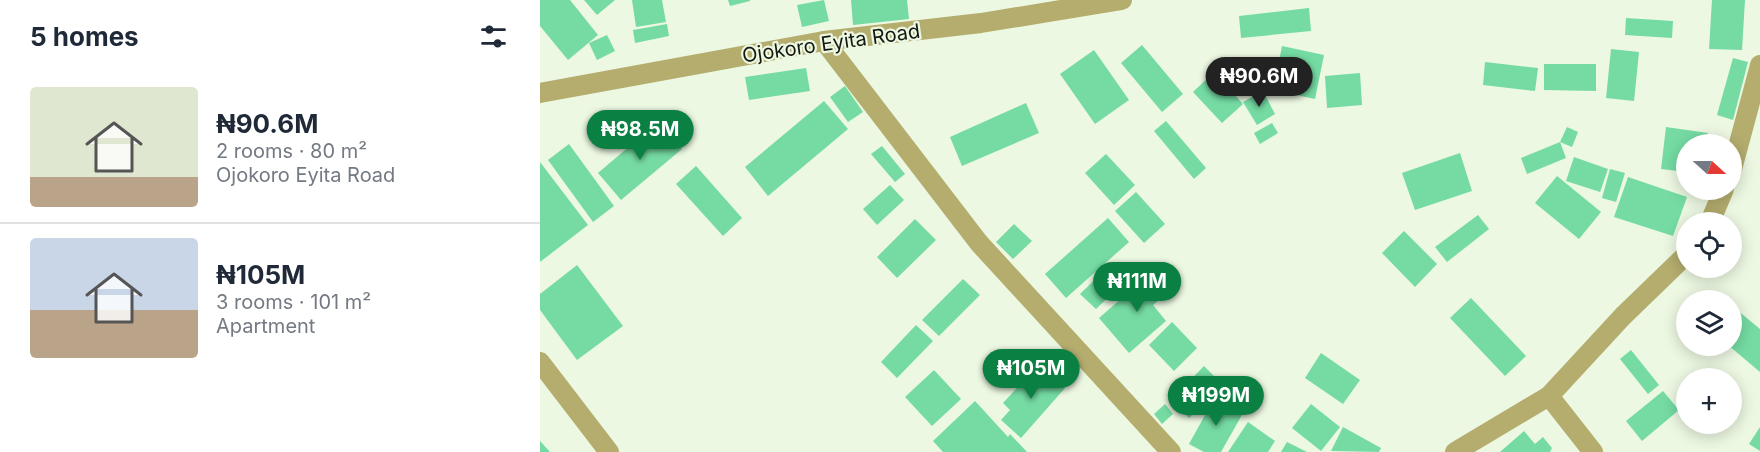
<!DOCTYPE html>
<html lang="en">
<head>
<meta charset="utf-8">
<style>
	:root { --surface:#fff; --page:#f6f6f7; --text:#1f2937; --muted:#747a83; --line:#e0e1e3; --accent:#0b8043 }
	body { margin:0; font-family:Inter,sans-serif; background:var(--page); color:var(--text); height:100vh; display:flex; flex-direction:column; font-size:22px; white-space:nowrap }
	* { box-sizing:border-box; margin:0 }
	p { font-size:20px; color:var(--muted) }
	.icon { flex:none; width:33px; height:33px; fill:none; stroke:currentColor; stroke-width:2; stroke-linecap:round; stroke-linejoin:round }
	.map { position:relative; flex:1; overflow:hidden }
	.side { display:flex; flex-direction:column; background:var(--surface); width:540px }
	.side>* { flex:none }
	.needle { width:39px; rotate:111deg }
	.controls { position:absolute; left:1136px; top:134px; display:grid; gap:12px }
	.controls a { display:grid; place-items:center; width:66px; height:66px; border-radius:50%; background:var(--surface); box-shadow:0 3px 15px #0003; font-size:30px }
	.price { position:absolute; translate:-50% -51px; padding:0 14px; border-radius:21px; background:var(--accent); color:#fff; font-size:20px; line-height:39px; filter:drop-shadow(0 2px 3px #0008) }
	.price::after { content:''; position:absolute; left:50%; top:36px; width:18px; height:14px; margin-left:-9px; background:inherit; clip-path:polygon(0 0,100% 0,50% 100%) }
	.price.on { background:#222; color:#fff }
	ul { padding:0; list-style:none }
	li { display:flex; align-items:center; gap:18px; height:150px; padding:0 30px }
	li+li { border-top:2px solid var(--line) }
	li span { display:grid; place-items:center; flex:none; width:168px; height:120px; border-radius:6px; color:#555 }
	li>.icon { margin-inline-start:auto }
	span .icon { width:72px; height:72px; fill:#fffc; stroke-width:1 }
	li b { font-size:26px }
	h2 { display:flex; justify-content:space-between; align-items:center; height:72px; padding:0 30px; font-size:26px }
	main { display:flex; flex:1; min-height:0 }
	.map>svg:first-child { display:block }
	.building { fill:#75dba3 }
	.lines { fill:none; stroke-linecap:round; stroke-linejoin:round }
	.minor { stroke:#b4ad6e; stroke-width:20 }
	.labels { text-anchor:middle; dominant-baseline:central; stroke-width:4.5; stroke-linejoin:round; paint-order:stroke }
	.street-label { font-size:20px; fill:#141810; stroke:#ecf8e2 }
</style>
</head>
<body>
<main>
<section class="side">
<h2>5 homes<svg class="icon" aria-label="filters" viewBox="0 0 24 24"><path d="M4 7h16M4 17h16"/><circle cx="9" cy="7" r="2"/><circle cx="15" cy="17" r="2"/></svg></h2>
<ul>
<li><span style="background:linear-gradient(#dfe7d0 75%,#b9a48a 0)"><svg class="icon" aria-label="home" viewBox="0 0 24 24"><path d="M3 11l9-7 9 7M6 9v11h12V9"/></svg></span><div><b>₦90.6M</b><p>2 rooms · 80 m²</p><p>Ojokoro Eyita Road</p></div></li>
<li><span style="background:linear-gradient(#c9d6e8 60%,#b9a48a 0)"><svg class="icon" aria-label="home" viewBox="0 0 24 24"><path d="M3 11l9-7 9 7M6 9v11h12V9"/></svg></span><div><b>₦105M</b><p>3 rooms · 101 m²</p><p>Apartment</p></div></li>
</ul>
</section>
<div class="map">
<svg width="1220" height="452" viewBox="0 0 1220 452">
	<rect width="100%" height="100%" fill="#ecf8e2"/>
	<g class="building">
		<polygon points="0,0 30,0 58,35 28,60 0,26"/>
		<polygon points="44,0 75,0 57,15"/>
		<polygon points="92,0 122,0 126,22 96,27"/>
		<polygon points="188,0 210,0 210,1 190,6"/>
		<polygon points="284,0 289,21 262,27 257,5"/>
		<polygon points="311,0 367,0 369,19 313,25"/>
		<polygon points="1172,0 1205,0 1202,50 1169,49"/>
		<polygon points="769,8 771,31 701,38 699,16"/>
		<polygon points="1086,18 1133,21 1132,38 1085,35"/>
		<polygon points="127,24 129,36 95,43 93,30"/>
		<polygon points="67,35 75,51 57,60 49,43"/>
		<polygon points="602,45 643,94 622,112 581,63"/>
		<polygon points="742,46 784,55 775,99 733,90"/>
		<polygon points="1071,49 1099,52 1094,101 1066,98"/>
		<polygon points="554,50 589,100 555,124 520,74"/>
		<polygon points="1193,58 1208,62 1193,120 1177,115"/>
		<polygon points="945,62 998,68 995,91 943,85"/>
		<polygon points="1004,64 1056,64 1056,91 1004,90"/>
		<polygon points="266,68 270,91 209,100 205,77"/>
		<polygon points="674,72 703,104 682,123 653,92"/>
		<polygon points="820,73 822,105 787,108 785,76"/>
		<polygon points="305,86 323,112 308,122 290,97"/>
		<polygon points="723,91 735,114 717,125 703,102"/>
		<polygon points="284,101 308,129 228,196 205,167"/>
		<polygon points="486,103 499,133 422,166 410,137"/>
		<polygon points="626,121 666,168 654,179 614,131"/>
		<polygon points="118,122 142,149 81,200 58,173"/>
		<polygon points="732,123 738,133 720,144 714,133"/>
		<polygon points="1027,127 1038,132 1032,147 1020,142"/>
		<polygon points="1126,127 1168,133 1166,144 1146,144 1146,172 1121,169"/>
		<polygon points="1020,142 1026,158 987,174 981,158"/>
		<polygon points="29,144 74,206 53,222 8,160"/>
		<polygon points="342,146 365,174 355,182 331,154"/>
		<polygon points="920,153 932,191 875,210 862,173"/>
		<polygon points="566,154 595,185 574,205 545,173"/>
		<polygon points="1034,157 1068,169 1060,192 1026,181"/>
		<polygon points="0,162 48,225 0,262"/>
		<polygon points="156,166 202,218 183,236 136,184"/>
		<polygon points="1070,169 1085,173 1076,202 1062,198"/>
		<polygon points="1017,176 1061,212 1039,239 995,203"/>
		<polygon points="1088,177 1147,197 1133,236 1074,217"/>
		<polygon points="350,185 364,200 337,225 323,209"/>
		<polygon points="596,192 625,224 604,243 575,211"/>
		<polygon points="938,215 949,229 907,262 895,247"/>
		<polygon points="568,218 589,242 526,298 505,274"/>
		<polygon points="375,219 396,240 357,278 337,257"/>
		<polygon points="474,224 492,241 473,259 456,242"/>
		<polygon points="864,231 897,264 875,287 842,253"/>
		<polygon points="37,265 83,326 37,360 0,310 0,294"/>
		<polygon points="565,270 580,286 556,309 540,294"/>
		<polygon points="614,270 631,290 613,305 626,321 589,353 559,318"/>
		<polygon points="423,279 440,295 399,336 382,320"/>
		<polygon points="931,298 986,356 965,376 910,318"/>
		<polygon points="1191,305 1220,329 1220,372 1188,345 1191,345"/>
		<polygon points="632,322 657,348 634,371 609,345"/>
		<polygon points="376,325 393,341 357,378 341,362"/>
		<polygon points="1091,350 1119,385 1108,394 1080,359"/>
		<polygon points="781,353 820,380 803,404 765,378"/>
		<polygon points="499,364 525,388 481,438 461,420 470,410 463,403"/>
		<polygon points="664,366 682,384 649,418 631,400"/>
		<polygon points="394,370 421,399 392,426 365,397"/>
		<polygon points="1123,391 1139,410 1102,441 1086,421"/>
		<polygon points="675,397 703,413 681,452 664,452 649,444"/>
		<polygon points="435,401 468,437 470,434 487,452 403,452 393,441"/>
		<polygon points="625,404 633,414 622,424 614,414"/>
		<polygon points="771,404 800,427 781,451 752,428"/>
		<polygon points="708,422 735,441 728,452 688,452"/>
		<polygon points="803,427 841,448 839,452 791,451"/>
		<polygon points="1220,427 1220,451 1209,444"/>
		<polygon points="984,431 995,444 1003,437 1012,448 1010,452 960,452"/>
		<polygon points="0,441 10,452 0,452"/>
		<polygon points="747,442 767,452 741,452"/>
	</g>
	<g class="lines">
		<g class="minor">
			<polyline points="284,41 439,243 631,452"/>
			<polyline points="0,93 284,41 441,23 582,0"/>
			<polyline points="1191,173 1220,65"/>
			<polyline points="1170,222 1184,189"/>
			<polyline points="0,362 69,452"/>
			<polyline points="1009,396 1053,452"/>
			<polyline points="915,452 1009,396 1083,316 1146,255"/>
		</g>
	</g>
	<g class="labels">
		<g class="street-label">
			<text transform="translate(291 43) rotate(-8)">Ojokoro Eyita Road</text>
		</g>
	</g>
</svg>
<div class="controls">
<a><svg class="needle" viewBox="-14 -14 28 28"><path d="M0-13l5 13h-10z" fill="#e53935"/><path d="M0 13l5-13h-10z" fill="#747a83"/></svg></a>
<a><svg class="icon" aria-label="locate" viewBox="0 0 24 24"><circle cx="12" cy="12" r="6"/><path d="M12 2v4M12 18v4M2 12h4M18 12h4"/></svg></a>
<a><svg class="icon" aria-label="layers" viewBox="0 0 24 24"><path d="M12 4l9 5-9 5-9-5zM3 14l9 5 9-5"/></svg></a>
<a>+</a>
</div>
<b class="price on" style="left:719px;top:108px">₦90.6M</b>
<b class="price" style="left:100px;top:161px">₦98.5M</b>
<b class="price" style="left:597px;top:313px">₦111M</b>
<b class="price" style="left:491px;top:400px">₦105M</b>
<b class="price" style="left:676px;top:427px">₦199M</b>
</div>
</main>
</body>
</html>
